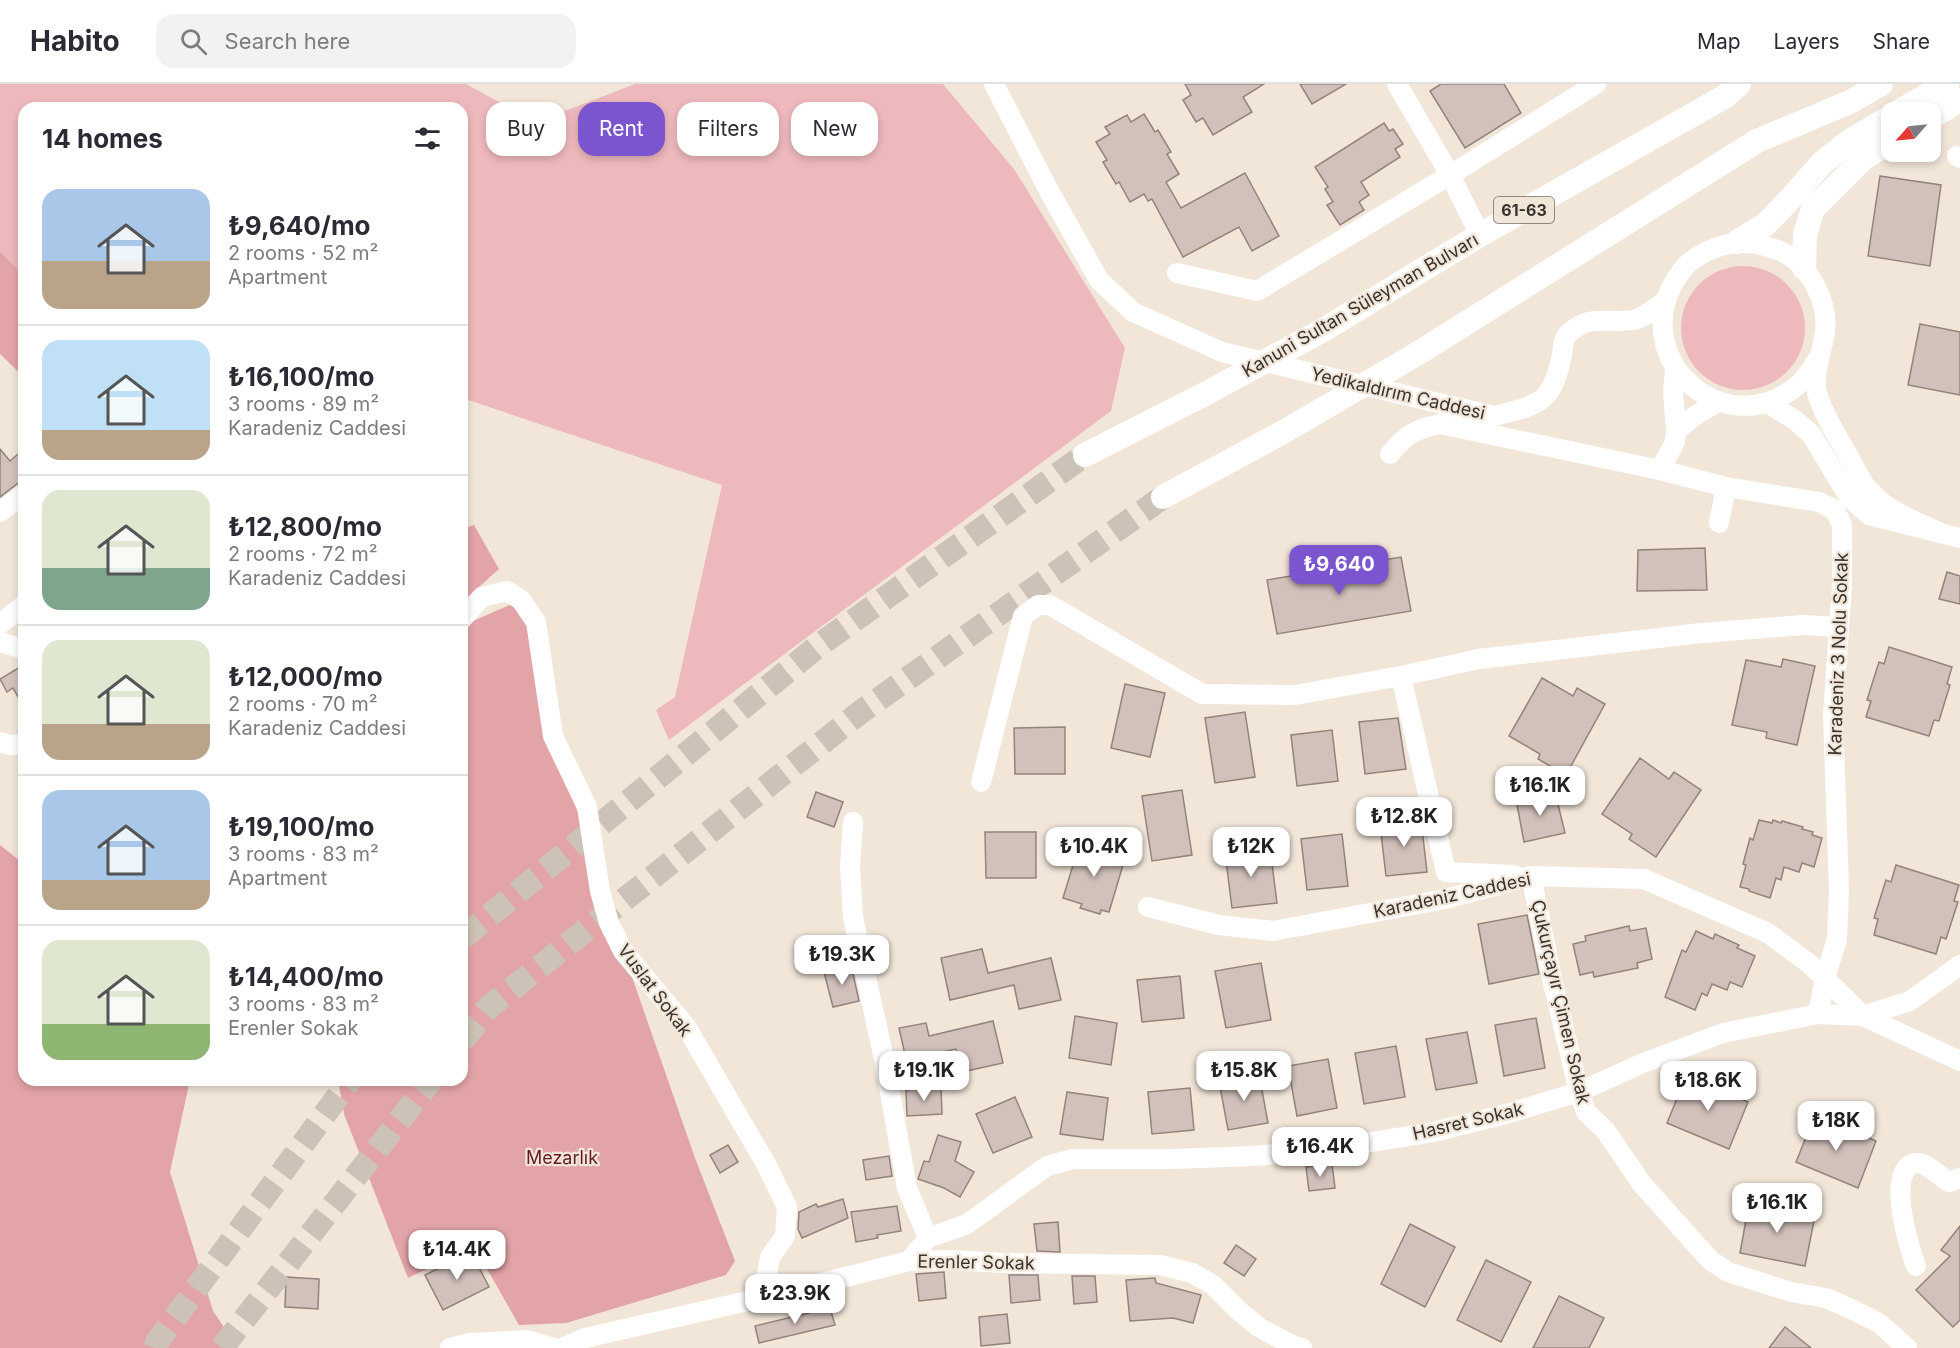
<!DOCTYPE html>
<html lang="en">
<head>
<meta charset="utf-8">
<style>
	:root { --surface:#fff; --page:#f2f2f3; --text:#2b2b33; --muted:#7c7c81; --line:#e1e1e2; --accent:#7a55cf }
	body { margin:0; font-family:Inter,sans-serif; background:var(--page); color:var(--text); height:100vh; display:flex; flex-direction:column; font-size:22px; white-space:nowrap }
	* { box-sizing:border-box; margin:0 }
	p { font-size:20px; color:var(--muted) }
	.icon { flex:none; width:33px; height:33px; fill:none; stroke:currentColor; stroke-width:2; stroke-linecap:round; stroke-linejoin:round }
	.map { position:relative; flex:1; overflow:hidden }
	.sheet { position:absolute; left:18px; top:18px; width:450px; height:984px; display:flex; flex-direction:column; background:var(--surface); border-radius:18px; box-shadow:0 3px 9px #0003 }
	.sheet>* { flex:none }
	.hud { position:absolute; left:486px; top:18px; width:570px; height:54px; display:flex; gap:12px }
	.needle { width:39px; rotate:243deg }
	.buttons { position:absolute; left:1881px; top:18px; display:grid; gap:12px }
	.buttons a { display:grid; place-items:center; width:60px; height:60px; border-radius:12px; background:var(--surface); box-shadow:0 3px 9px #0003; font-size:30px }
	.price { position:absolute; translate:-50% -51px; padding:0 14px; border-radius:12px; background:#fff; color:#222; font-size:20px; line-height:39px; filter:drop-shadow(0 2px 3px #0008) }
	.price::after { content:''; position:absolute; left:50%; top:36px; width:18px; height:14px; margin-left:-9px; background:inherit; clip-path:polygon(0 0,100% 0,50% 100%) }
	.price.on { background:var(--accent); color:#fff }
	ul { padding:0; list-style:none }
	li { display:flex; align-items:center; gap:18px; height:150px; padding:0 24px }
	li+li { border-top:2px solid var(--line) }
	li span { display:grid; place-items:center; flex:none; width:168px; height:120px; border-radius:18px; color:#555 }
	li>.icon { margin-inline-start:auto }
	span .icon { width:72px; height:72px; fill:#fffc; stroke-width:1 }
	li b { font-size:26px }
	h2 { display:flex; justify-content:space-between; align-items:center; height:72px; padding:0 24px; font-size:26px }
	.pill { padding:0 21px; border-radius:18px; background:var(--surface); box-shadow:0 3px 9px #0003; font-size:21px; line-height:54px }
	.pill.on { background:var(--accent); color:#fff }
	header { display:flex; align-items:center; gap:36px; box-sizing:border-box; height:84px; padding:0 30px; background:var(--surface); border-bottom:2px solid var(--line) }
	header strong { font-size:28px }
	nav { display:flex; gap:33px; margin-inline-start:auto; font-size:21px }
	.search { width:420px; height:54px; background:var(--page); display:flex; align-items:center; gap:15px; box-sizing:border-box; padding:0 21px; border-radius:18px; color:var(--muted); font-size:22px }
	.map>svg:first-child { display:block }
	.green { fill:#eeb9bc }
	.forest { fill:#e3a4a8 }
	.building { fill:#d2c1bb; stroke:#93837d; stroke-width:1.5 }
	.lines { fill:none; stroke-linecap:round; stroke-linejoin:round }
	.major-tunnel { stroke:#cdc2b7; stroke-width:24; stroke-dasharray:24 12; stroke-linecap:butt }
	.minor { stroke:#fff; stroke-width:20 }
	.major { stroke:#fff; stroke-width:24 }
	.labels { text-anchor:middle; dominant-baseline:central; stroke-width:4.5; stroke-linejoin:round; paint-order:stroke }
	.shield { fill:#f2e6d9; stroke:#706962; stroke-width:1.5 }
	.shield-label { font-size:16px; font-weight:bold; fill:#38332f }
	.street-label { font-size:18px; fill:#38332f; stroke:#f2e6d9 }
	.park-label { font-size:18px; fill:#641b28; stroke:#f2e6d9 }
</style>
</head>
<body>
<header>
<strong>Habito</strong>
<div class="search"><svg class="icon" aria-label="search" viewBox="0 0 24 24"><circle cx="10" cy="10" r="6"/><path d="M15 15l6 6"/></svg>Search here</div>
<nav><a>Map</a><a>Layers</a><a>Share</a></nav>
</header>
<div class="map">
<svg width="1960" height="1264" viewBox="0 0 1960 1264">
	<rect width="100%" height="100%" fill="#f2e6d9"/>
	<g class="green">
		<polygon points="0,0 466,0 536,38 635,0 943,0 1014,85 1125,264 1111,327 669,656 656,626 675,613 722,401 462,314 462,24 24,24 24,192 0,167"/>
		<circle cx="1743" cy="244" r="62"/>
	</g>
	<g class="forest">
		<polygon points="0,167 24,192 24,293 0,270"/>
		<polygon points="474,441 499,485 462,518 462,445"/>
		<polygon points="521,516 553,652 623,867 695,1074 735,1177 726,1191 566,1239 519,1241 474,1162 408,1194 344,1030 338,996 462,996 462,542"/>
		<polygon points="0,761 24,780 24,996 190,996 170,1088 213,1227 238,1264 0,1264"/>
	</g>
	<g class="building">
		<polygon points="1185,0 1264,0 1243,13 1252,28 1213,51 1203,34 1196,38 1183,16 1191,11"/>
		<polygon points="1300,0 1346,0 1312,20"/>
		<polygon points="1441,0 1504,0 1521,29 1465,64 1430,7"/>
		<polygon points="1144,30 1155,48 1158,46 1171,68 1167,70 1179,90 1166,98 1181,124 1245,89 1279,152 1252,167 1239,143 1183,173 1152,115 1148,117 1144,110 1130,118 1119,98 1116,100 1103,78 1107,76 1096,58 1110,50 1105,43 1127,31 1131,38"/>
		<polygon points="1384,39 1389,47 1393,45 1403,60 1395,65 1400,73 1361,98 1369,111 1359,118 1364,126 1340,141 1327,121 1333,118 1325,105 1328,103 1315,83"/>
		<polygon points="1880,92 1941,101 1930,182 1868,172"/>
		<polygon points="1920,240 1960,248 1960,311 1908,301"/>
		<polygon points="0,365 10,377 24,365 24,398 17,400 0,413"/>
		<polygon points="1705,464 1707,506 1637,507 1638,466"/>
		<polygon points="1401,473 1411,527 1277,550 1267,496"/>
		<polygon points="1947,488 1960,492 1960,520 1939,515"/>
		<polygon points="1889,563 1952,583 1947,600 1950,601 1939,637 1934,636 1929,652 1866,633 1871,617 1867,616 1879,578 1884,580"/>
		<polygon points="1783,575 1815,582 1797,661 1766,654 1767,648 1732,641 1746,576 1781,583"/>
		<polygon points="20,583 24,591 24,623 13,604 7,608 0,595"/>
		<polygon points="1542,594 1573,612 1577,604 1605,620 1566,691 1538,675 1540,670 1509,652"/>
		<polygon points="1125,600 1165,609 1150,673 1111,664"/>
		<polygon points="1245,628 1255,693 1215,699 1205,634"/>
		<polygon points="1398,634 1406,685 1365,690 1359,638"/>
		<polygon points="1065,643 1065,690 1015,690 1014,644"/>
		<polygon points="1332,646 1338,697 1297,702 1291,651"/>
		<polygon points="1640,674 1669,695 1674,688 1701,706 1656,773 1629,755 1632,750 1602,730"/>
		<polygon points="1182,706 1192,771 1152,777 1142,712"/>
		<polygon points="816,708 843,718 834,743 807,733"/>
		<polygon points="1555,708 1565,749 1524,758 1516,715"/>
		<polygon points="1421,736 1427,788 1386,792 1380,741"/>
		<polygon points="1759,736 1772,739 1773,736 1781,739 1782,737 1803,743 1802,745 1813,748 1812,751 1822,754 1814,783 1802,779 1799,788 1784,783 1781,796 1776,794 1770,814 1749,807 1749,805 1740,803 1746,781 1743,780 1750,754 1753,756"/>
		<polygon points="985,748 1036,748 1036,794 986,794"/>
		<polygon points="1342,750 1348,802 1307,806 1301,755"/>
		<polygon points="1080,758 1126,771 1109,828 1101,826 1100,830 1080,824 1082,820 1063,814"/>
		<polygon points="1270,764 1277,819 1232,824 1225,769"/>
		<polygon points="1896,781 1959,801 1954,817 1958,818 1946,855 1941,853 1936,870 1874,851 1878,835 1874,834 1886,796 1891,798"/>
		<polygon points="1527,831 1539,890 1489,900 1478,840"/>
		<polygon points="1629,842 1630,847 1646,844 1652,875 1637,879 1638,884 1594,893 1593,888 1580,891 1573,860 1586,857 1585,852"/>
		<polygon points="1696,847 1713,855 1715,850 1739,861 1737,864 1755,872 1742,903 1730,898 1727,906 1712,900 1707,912 1702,909 1695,926 1665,913 1682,866 1686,868"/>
		<polygon points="982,865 988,889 1051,874 1061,916 1019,925 1014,901 950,916 941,874"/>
		<polygon points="1261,879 1271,936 1226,944 1215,887"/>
		<polygon points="851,881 859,917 833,923 824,888"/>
		<polygon points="1180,892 1184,934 1142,938 1137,896"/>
		<polygon points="1075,932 1117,939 1111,981 1069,974"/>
		<polygon points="1536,934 1545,984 1504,992 1495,941"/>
		<polygon points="993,937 1003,979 962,988 956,965 906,975 899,944 926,939 929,952"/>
		<polygon points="1467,948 1477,999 1436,1006 1426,955"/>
		<polygon points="1396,962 1405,1013 1364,1020 1355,969"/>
		<polygon points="1328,975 1337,1024 1297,1032 1288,982"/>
		<polygon points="1259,990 1268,1039 1228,1046 1219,997"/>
		<polygon points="1686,992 1748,1018 1729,1065 1667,1039"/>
		<polygon points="941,1004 942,1030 907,1032 906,1006"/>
		<polygon points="1190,1004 1194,1046 1152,1050 1148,1008"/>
		<polygon points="1067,1008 1108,1014 1103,1056 1060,1050"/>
		<polygon points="1015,1013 1032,1053 993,1069 976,1030"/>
		<polygon points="1815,1031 1876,1057 1858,1104 1796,1078"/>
		<polygon points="938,1051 961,1058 955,1077 974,1088 960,1113 944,1104 918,1095 924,1077 929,1078"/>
		<polygon points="728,1061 738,1078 720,1089 710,1071"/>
		<polygon points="889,1072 892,1092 866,1096 863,1076"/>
		<polygon points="1332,1080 1335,1104 1309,1107 1306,1083"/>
		<polygon points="843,1115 848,1134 802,1154 798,1145 799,1128 816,1120 818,1123"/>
		<polygon points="1749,1119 1815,1132 1805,1182 1740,1169"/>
		<polygon points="897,1122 901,1147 877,1151 878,1154 856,1158 851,1128"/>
		<polygon points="1058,1138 1060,1168 1037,1167 1034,1140"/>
		<polygon points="1410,1140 1455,1163 1425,1223 1381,1200"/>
		<polygon points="1960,1142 1960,1236 1953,1243 1916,1206 1950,1172 1941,1166"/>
		<polygon points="1236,1161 1256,1175 1244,1192 1224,1179"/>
		<polygon points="471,1168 489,1203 443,1226 425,1191"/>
		<polygon points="1486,1176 1531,1198 1501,1258 1457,1236"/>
		<polygon points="944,1188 946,1214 919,1217 916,1190"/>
		<polygon points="1009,1191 1038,1191 1040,1216 1011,1219"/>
		<polygon points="1072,1192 1095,1192 1097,1218 1074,1220"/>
		<polygon points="286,1193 319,1195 318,1225 285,1223"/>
		<polygon points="1155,1194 1156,1199 1201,1211 1193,1239 1173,1234 1130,1237 1126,1196"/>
		<polygon points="1559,1212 1604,1234 1589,1264 1533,1264"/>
		<polygon points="830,1224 835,1241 759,1259 755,1242"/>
		<polygon points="1007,1230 1010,1259 981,1262 979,1233"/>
		<polygon points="1785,1243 1811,1264 1769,1264"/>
	</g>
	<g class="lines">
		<g class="major-tunnel">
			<polyline points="462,854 818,562 1085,371"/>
			<polyline points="462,957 489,923 862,627 1163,413"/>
			<polyline points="155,1264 157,1258 350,996"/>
			<polyline points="222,1264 431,996"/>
		</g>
		<g class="minor">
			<path d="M994,0l55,107 50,89 34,32 89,40 272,64c45,-11 58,-12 68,-61 1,-7 1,-16 6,-21 22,-21 40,-10 65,-14 10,-1 23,-13 32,-19"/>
			<polyline points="1397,0 1450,91 1480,151"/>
			<polyline points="1957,72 1960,74"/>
			<polyline points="1177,189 1257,207 1450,91 1596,0"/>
			<path d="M1817,276c-8,13 -16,25 -30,33 -67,43 -150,-30 -117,-103 6,-13 15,-26 28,-34 28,-16 53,-17 82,-5 31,13 51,56 44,87 -4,19 -12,40 -6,58 7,23 22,44 33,65 5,9 10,20 16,27 6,7 14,14 21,19 16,10 35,18 53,26"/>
			<polyline points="1767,319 1795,336 1811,350 1849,413 1869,431 1960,454"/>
			<polyline points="1676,347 1696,331 1718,318"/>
			<path d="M1390,370c15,-19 26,-25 50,-30l220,46 66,17 93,15 16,8 7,15v61l-9,129 6,175 -2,49 -12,39 -7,36"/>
			<polyline points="1660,386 1675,358 1676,347 1673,308 1675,285"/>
			<polyline points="0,428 24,410"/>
			<polyline points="1719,439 1726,403"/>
			<polyline points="462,535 482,513 507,507 521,516 536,538 553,652 587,723 600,807 609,839 623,867 687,944 766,1080 787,1123 785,1152 770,1173 767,1190 770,1212"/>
			<polyline points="0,540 24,521"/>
			<polyline points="0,558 24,565"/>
			<polyline points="1401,592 1446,788 1514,791"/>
			<polyline points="0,658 10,661 24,660"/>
			<polyline points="981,698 1023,532 1038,521 1050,521 1202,610 1295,611 1401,592 1479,575 1701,549 1804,541 1838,543"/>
			<polyline points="853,738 850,783 853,833 884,975 907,1104 928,1154"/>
			<polyline points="1531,792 1553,899 1579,1008 1586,1028 1605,1046 1642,1100 1710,1176 1728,1188 1791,1208 1826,1214 1851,1225 1879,1239 1907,1264"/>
			<polyline points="1148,823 1219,841 1273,847 1445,815 1531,792 1644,795 1768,849 1811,881 1863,932 1960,977"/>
			<polyline points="909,1177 928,1154 967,1140 1047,1082 1073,1075 1172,1075 1254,1072 1339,1063 1433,1048 1506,1030 1579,1008 1643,979 1723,949 1818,930 1863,932 1910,917 1960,881"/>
			<path d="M1916,1182c-7,-18 -32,-100 1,-103 12,0 22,14 32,19l11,-4"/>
			<polyline points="450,1264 470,1259 527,1256 554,1264"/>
			<polyline points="562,1264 585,1254 770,1212 909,1177 951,1176 1004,1179 1160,1181 1192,1189 1213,1201 1239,1227 1260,1244 1292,1261 1302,1264"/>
		</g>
		<g class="major">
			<polyline points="1898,28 1947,0"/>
			<polyline points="1930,34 1960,16"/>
			<polyline points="1737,158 1766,140 1793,112 1822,79 1851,56 1892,32"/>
			<polyline points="1804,184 1805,150 1813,125 1864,74 1892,57"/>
			<polyline points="1085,371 1203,311 1325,245 1480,151 1726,12 1739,0"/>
			<polyline points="1163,413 1285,347 1420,268 1757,57 1852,17 1881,0"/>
		</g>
	</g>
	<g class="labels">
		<rect class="shield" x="1494" y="113" width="60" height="26" rx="4.5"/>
		<g class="shield-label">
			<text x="1524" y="126">61-63</text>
		</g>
		<g class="street-label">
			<text transform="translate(1360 221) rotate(-30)">Kanuni Sultan Süleyman Bulvarı</text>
			<text transform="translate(1398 309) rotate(13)">Yedikaldırım Caddesi</text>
			<text transform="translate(1838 570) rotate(-88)">Karadeniz 3 Nolu Sokak</text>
			<text transform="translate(1452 811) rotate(-12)">Karadeniz Caddesi</text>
			<text transform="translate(655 906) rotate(53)">Vuslat Sokak</text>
			<text transform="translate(1561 918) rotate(77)">Çukurçayır Çimen Sokak</text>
			<text transform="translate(1468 1037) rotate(-13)">Hasret Sokak</text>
			<text transform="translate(976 1178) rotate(1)">Erenler Sokak</text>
		</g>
		<g class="park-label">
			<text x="562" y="1073">Mezarlık</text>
		</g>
	</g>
</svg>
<div class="buttons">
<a><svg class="needle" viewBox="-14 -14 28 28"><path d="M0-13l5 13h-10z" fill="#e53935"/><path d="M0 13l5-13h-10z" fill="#7c7c81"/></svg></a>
</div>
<b class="price on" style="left:1339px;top:512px">₺9,640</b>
<b class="price" style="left:1540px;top:733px">₺16.1K</b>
<b class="price" style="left:1404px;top:764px">₺12.8K</b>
<b class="price" style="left:1094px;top:794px">₺10.4K</b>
<b class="price" style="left:1251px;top:794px">₺12K</b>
<b class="price" style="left:842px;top:902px">₺19.3K</b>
<b class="price" style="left:924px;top:1018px">₺19.1K</b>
<b class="price" style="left:1244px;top:1018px">₺15.8K</b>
<b class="price" style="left:1708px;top:1028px">₺18.6K</b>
<b class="price" style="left:1836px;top:1068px">₺18K</b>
<b class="price" style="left:1320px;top:1094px">₺16.4K</b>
<b class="price" style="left:1777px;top:1150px">₺16.1K</b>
<b class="price" style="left:457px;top:1197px">₺14.4K</b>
<b class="price" style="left:795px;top:1241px">₺23.9K</b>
<div class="hud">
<a class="pill">Buy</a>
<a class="pill on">Rent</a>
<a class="pill">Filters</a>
<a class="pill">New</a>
</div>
<section class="sheet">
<h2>14 homes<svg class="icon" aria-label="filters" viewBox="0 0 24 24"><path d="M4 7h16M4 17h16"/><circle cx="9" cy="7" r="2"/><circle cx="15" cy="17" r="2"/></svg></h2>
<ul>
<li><span style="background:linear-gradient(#a9c7e8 60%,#b9a48a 0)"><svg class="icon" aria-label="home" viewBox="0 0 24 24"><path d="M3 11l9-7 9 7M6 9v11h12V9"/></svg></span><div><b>₺9,640/mo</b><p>2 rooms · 52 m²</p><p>Apartment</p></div></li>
<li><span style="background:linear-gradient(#bfe0f5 75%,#b9a48a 0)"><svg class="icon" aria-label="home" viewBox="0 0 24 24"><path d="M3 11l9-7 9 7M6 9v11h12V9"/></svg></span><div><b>₺16,100/mo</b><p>3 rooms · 89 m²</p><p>Karadeniz Caddesi</p></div></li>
<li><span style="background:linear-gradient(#dfe7d0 65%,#7fa58c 0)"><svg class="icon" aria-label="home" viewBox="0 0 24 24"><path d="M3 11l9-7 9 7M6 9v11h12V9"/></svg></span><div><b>₺12,800/mo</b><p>2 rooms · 72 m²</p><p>Karadeniz Caddesi</p></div></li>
<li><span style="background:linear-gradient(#dfe7d0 70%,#b9a48a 0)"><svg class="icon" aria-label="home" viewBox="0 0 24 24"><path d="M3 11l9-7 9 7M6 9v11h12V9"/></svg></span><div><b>₺12,000/mo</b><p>2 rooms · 70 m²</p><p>Karadeniz Caddesi</p></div></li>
<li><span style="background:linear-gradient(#a9c7e8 75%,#b9a48a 0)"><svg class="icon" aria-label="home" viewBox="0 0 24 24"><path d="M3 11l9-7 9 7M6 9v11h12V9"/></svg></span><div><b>₺19,100/mo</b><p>3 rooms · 83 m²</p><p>Apartment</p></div></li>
<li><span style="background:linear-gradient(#dfe7d0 70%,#8fb573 0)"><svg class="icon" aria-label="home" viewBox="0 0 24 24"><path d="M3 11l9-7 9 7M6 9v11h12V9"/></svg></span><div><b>₺14,400/mo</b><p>3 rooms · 83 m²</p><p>Erenler Sokak</p></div></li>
</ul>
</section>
</div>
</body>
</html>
